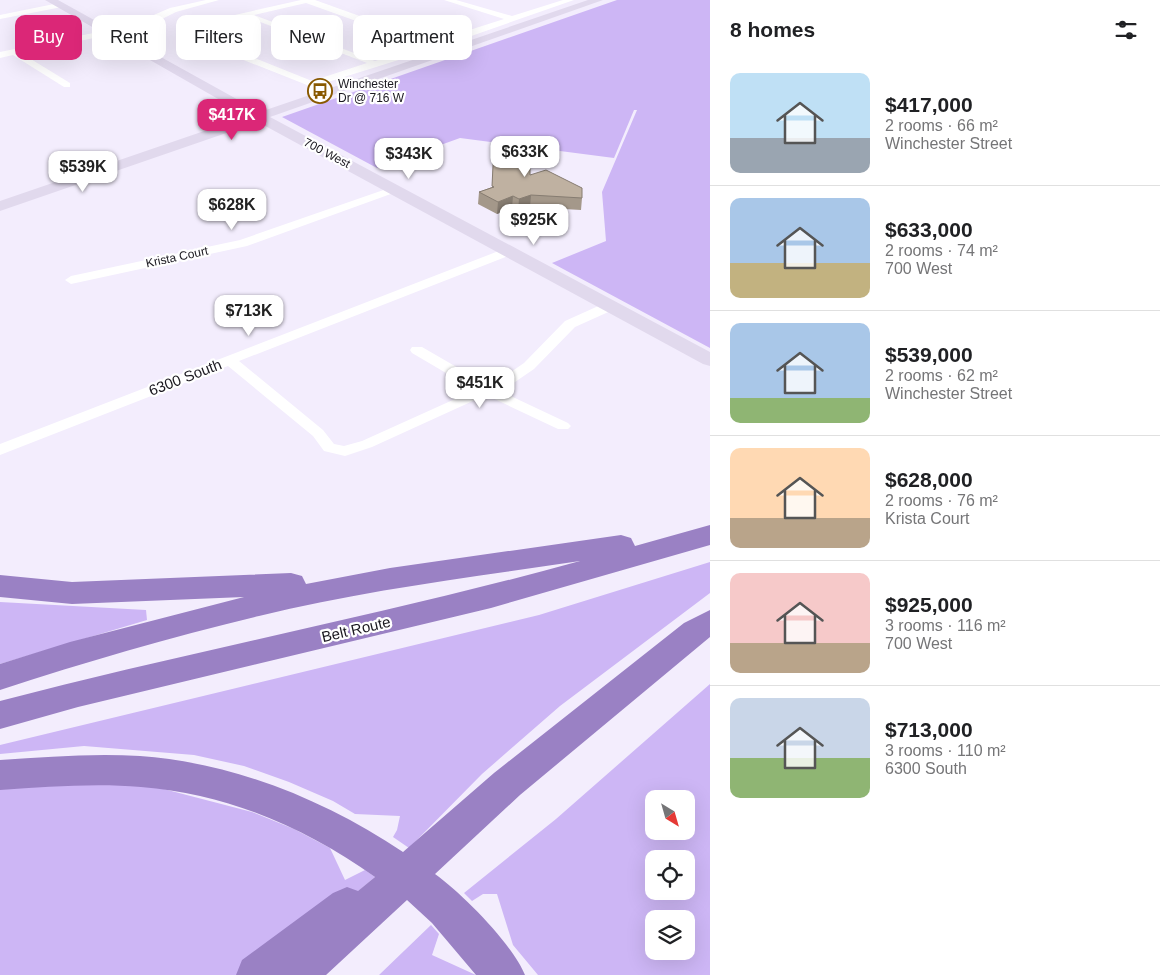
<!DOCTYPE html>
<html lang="en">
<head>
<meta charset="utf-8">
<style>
	:root { --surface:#fff; --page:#f2f2f2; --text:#202124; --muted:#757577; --line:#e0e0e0; --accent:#db2777 }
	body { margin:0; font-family:Helvetica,sans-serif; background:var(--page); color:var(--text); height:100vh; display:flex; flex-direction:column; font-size:19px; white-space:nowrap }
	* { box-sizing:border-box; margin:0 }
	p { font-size:16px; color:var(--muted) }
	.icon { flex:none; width:28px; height:28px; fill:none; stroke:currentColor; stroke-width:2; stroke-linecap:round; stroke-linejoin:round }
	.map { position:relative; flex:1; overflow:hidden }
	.side { display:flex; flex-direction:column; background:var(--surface); width:450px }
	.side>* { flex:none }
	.hud { position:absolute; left:15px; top:15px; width:475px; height:45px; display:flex; gap:10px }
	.needle { width:32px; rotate:143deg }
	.buttons { position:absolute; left:645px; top:790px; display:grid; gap:10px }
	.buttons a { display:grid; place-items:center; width:50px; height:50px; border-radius:10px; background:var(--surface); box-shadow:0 5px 20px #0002; font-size:25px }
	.price { position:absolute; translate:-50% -42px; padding:0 11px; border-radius:10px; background:#fff; color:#222; font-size:16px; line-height:32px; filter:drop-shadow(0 1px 2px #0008) }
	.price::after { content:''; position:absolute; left:50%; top:30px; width:15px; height:11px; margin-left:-8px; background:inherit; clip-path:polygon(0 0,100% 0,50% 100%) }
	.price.selected { background:var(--accent); color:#fff }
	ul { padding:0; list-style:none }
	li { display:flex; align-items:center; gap:15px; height:125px; padding:0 20px }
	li+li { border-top:1px solid var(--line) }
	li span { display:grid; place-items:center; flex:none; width:140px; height:100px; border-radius:10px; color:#555 }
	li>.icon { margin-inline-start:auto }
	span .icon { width:60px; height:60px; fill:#fffc; stroke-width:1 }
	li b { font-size:21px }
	h2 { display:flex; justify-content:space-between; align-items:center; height:60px; padding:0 20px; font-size:21px }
	.tag { padding:0 18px; border-radius:10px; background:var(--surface); box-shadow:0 5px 20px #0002; font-size:18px; line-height:45px }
	.tag.selected { background:var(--accent); color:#fff }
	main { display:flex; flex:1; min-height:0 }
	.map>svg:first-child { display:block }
	.green { fill:#cdb6f5; fill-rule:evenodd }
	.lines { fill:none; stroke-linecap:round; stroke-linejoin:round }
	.street { fill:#fff; fill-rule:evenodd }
	.secondary { fill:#e1d9ed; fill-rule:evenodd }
	.highway { fill:#9a81c4; fill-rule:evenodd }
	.wall { fill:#a4988a }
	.shaded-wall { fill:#867c71 }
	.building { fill:#bfb1a1; stroke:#867c71 }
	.labels { text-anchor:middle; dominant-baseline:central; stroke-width:4.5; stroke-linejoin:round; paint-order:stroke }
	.far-poi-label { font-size:12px; fill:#1b1920; stroke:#fff; text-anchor:start }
	.far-street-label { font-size:12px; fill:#1b1920; stroke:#fff }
	.street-label { font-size:15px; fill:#1b1920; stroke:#fff }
</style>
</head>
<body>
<main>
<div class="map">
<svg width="710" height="975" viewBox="0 0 710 975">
	<rect width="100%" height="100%" fill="#f3edfd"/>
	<g class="green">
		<polygon points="617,0 710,0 710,348 552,263 606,241 602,192 637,110 634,110 614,158 460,138 377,168 282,117"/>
		<polygon points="710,562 710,593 560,706 482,774 409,848 393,837 397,830 400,816 355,814 333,801 289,782 244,766 194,755 84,746 0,754 0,745 539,615"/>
		<polygon points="0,602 146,610 147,620 0,664"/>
		<path d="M710,684v291h-172l-25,-30 -16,-51h-14l-11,7 -8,-8 92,-74zM654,799h32v32h-32zM654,859h32v32h-32zM654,919h32v32h-32z"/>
		<polygon points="101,783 156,787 252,812 294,829 330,848 345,880 365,870 375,877 259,975 0,975 0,789"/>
		<polygon points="431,925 439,934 432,955 476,975 379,975"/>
	</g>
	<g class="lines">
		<g class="street">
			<polygon points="206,0 219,0 176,12 152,24 133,30 21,53 70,83 70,87 64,87 13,55 0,58 0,52 128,26 170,8"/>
			<path d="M301,0h14l117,42 72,-23 -60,-19h12l56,16 51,-16h11l-137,48 -125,39 -76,-30 -59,-29zM306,3l117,42 -48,16 -121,-46zM245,16l122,47 -55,18 -70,-28 -53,-24z"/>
			<polygon points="59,3 62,3 62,7 0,19 0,15"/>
			<polygon points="395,186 400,189 399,191 247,246 71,284 65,280 71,276 240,240"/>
			<polygon points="509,247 513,248 513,254 239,361 323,430 334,444 344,446 362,441 475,390 412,353 410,350 412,347 422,347 486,384 505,376 524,363 565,321 605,303 615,303 616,306 615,309 575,327 534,369 515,382 498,390 568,423 571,426 568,429 558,429 486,395 372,447 345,456 324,451 313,436 228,366 0,455 0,444"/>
		</g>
		<polygon class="secondary" points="45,0 58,0 260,112 588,0 603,0 270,117 710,352 710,366 703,364 258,122 0,211 0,201 248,116"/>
		<g class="highway">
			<path d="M710,525v20l-219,63 -413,99 -78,22v-28c192,-50 388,-87 580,-140 -107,16 -216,29 -321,55 -87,21 -174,46 -259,74v-26l70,-22 174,-45 -172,7 -72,-7v-22l72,7 219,-9 11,3 4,8 84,-16 231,-33 10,3 4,8z"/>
			<path d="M710,610v27l-190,158 -85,79c28,20 78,71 90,101h-49l-44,-52 -25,-23 -81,75h-90l6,-15 91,-67 14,-6 11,4 17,-14c-71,-50 -147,-83 -234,-90 -47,-4 -94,0 -141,3v-30c47,-3 93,-7 140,-4 95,7 185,44 263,96l91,-79 190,-150z"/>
		</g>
	</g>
	<polygon class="wall" points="494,146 530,175 582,198 581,210 530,207 518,211 512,208 497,214 478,204 479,192 492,187"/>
	<g class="shaded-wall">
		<polygon points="531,195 530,207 518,211 519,199"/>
		<polygon points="513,196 512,208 497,214 498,202"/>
	</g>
	<polygon class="building" points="494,146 530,148 530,175 546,170 582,188 582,198 531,195 519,199 513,196 498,202 479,192 494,187 492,186"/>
	<defs>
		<symbol id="bus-ring" viewBox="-11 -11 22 22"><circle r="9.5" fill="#fff" stroke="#895900" stroke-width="1.5"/><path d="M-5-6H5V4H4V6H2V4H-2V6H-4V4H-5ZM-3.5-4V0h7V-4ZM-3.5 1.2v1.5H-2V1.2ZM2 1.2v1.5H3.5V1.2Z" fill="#895900"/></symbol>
	</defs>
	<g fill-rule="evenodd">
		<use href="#bus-ring" x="306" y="77" width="28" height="28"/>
	</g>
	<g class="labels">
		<g class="far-poi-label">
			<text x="338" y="84">Winchester<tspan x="338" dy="14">Dr @ 716 W</tspan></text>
		</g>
		<g class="far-street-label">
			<text transform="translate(327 153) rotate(28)">700 West</text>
			<text transform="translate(177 257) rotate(-12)">Krista Court</text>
		</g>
		<g class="street-label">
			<text transform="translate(185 377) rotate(-21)">6300 South</text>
			<text transform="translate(356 629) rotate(-13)">Belt Route</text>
		</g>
	</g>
</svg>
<div class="buttons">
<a><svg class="needle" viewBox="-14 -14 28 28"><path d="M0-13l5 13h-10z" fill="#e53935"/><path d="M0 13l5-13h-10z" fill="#757577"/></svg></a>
<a><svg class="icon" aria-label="locate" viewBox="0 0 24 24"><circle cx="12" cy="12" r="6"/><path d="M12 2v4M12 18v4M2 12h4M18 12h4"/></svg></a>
<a><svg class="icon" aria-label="layers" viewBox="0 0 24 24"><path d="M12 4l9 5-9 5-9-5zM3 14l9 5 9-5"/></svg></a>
</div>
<b class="price selected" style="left:232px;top:141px">$417K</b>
<b class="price" style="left:525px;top:178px">$633K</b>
<b class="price" style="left:409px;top:180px">$343K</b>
<b class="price" style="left:83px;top:193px">$539K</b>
<b class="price" style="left:232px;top:231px">$628K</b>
<b class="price" style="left:534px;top:246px">$925K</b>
<b class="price" style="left:249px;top:337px">$713K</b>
<b class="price" style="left:480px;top:409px">$451K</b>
<div class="hud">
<a class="tag selected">Buy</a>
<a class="tag">Rent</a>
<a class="tag">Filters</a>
<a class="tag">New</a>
<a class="tag">Apartment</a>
</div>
</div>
<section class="side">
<h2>8 homes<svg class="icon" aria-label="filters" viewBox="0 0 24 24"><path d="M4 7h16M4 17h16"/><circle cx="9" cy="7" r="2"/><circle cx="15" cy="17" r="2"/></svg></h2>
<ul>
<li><span style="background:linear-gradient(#bfe0f5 65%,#9aa5b1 0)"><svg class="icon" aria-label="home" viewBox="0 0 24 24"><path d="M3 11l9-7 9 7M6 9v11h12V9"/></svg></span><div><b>$417,000</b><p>2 rooms · 66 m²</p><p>Winchester Street</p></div></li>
<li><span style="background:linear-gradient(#a9c7e8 65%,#c2b280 0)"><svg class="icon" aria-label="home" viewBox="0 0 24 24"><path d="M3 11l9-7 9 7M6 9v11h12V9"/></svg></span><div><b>$633,000</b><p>2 rooms · 74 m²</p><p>700 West</p></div></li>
<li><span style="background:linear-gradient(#a9c7e8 75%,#8fb573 0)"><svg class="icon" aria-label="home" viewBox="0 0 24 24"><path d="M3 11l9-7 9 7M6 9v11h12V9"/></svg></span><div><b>$539,000</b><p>2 rooms · 62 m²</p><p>Winchester Street</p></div></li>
<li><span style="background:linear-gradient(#ffd9b3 70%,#b9a48a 0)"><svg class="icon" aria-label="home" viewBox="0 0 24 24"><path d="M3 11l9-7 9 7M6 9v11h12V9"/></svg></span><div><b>$628,000</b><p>2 rooms · 76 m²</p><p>Krista Court</p></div></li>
<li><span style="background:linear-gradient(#f6c9c9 70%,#b9a48a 0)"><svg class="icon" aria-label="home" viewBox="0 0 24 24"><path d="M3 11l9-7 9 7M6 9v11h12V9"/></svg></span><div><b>$925,000</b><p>3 rooms · 116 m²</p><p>700 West</p></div></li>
<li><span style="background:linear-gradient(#c9d6e8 60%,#8fb573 0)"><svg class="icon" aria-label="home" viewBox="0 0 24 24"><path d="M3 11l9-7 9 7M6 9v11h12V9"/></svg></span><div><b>$713,000</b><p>3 rooms · 110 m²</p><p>6300 South</p></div></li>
</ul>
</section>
</main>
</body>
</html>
